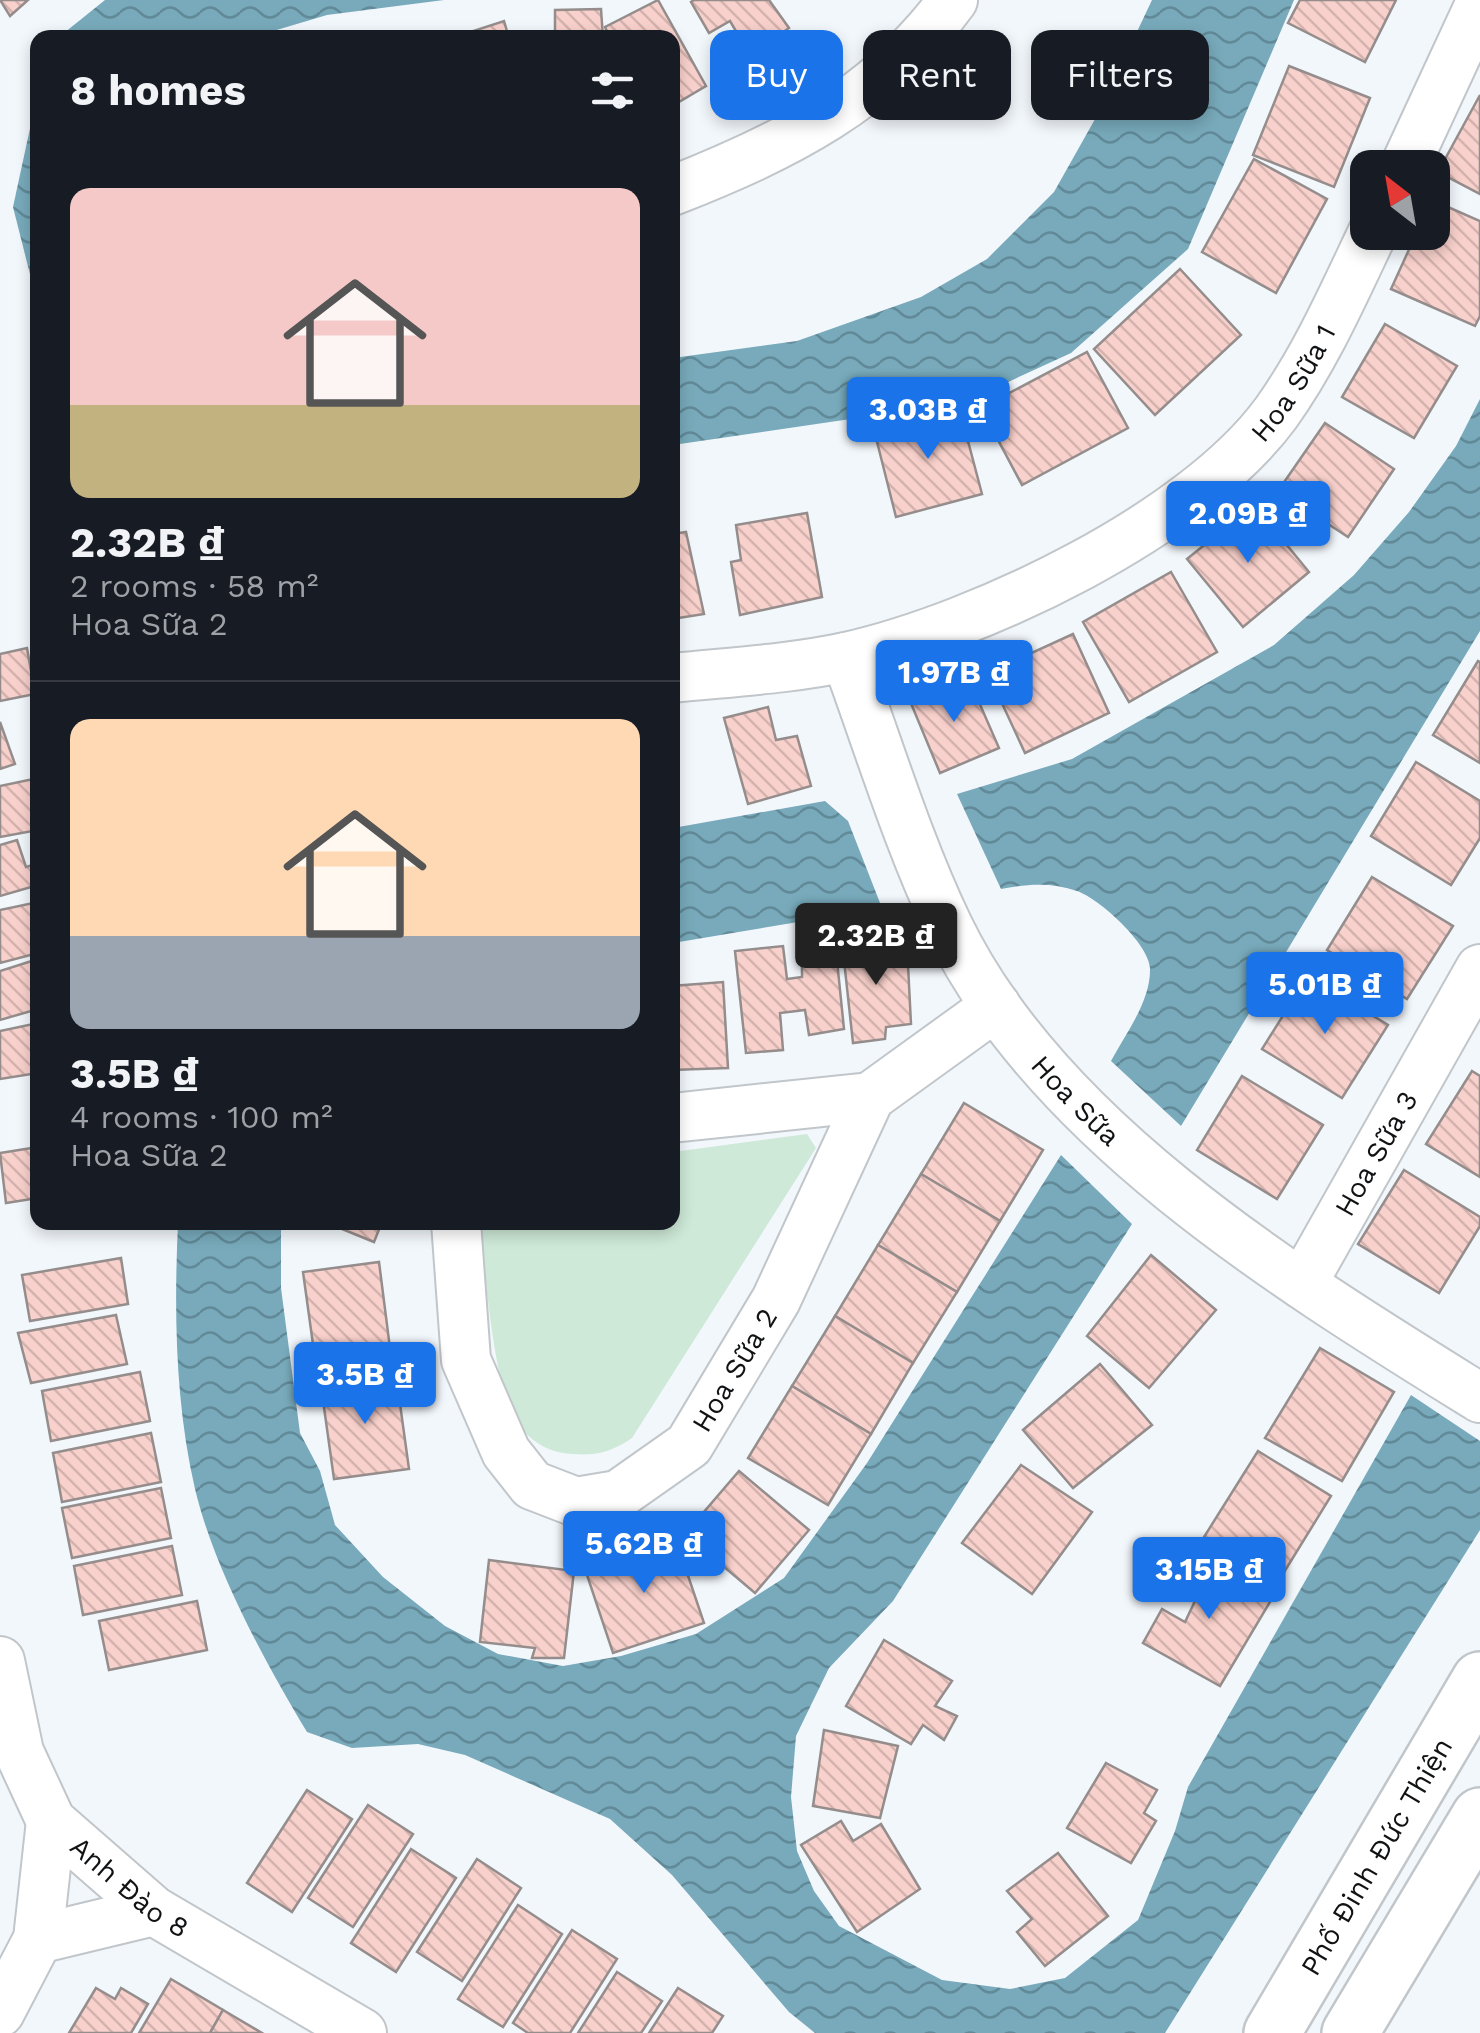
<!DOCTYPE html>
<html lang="en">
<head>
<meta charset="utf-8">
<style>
	:root { --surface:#171b24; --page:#242831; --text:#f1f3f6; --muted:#9ea1a6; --line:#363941; --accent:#1a73e8 }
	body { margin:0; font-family:"Work Sans",sans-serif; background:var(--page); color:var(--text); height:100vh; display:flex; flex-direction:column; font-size:38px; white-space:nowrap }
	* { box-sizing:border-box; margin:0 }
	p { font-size:32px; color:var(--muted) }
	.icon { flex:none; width:55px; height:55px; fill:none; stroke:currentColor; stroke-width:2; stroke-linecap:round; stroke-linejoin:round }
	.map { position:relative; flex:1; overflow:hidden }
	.panel { position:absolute; left:30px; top:30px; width:650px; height:1200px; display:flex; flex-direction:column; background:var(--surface); border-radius:20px; box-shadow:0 5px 15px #0003 }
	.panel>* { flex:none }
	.hud { position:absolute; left:710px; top:30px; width:620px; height:90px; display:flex; gap:20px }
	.needle { width:65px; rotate:329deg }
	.fabs { position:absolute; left:1350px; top:150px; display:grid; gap:20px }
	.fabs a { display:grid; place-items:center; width:100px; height:100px; border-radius:20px; background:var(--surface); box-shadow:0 5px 15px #0003; font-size:50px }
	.price { position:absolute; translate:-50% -85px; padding:0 22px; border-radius:10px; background:var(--accent); color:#fff; font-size:32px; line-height:65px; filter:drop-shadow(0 2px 5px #0008) }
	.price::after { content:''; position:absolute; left:50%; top:60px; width:30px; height:22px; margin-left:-15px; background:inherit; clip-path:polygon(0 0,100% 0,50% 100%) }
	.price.current { background:#222; color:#fff }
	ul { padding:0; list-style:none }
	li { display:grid; align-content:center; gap:20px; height:530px; padding:0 40px }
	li+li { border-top:2px solid var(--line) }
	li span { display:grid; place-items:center; height:310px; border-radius:20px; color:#555 }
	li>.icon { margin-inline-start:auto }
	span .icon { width:180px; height:180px; fill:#fffc; stroke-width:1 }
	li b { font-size:42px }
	h2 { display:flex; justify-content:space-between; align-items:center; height:120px; padding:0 40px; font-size:42px }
	.pill { padding:0 35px; border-radius:20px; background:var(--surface); box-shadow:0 5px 15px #0003; font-size:35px; line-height:90px }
	.pill.current { background:var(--accent); color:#fff }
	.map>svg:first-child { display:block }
	.green { fill:#cee9d7 }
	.water { fill:url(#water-waves) }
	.building { fill:url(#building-back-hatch); stroke:#948d8c; stroke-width:2.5 }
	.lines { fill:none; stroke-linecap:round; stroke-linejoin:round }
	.street-casing { stroke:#c1c6ca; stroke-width:52 }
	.secondary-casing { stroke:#c1c6ca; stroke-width:60 }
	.street { stroke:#fff; stroke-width:48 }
	.secondary { stroke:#fff; stroke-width:55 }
	.labels { text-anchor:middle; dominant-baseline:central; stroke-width:8; stroke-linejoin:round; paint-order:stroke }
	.street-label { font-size:28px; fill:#111214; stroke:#f2f7fc }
</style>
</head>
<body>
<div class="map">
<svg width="1480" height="2033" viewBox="0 0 1480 2033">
	<defs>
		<pattern id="water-waves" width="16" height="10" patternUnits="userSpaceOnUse" patternTransform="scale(2.5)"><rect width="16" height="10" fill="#78aabb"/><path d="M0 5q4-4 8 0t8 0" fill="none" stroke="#618997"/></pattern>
		<pattern id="building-back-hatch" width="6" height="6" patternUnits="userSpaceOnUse" patternTransform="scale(2.5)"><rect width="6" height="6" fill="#f9d1cc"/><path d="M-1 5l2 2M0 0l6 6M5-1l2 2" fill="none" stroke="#d4b2ae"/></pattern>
	</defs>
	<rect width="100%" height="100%" fill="#f2f7fc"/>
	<path class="green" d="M807,1134l9,14 -184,290c-19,13 -35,18 -58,16 -25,-1 -44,-12 -58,-33 -22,-34 -29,-139 -36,-183l4,-15 188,-1 1,-70z"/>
	<g class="water">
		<polygon points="105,0 444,0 327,15 253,37 59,37"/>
		<polygon points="1152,0 1294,0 1188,249 1071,353 982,394 905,411 673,445 673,358 797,341 921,297 987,259 1054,192 1099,112"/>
		<polygon points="37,96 37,302 13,207"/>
		<path d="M1480,399v232l-299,495 -70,-65c15,-28 40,-60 39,-93 -1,-24 -50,-69 -73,-77 -25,-9 -50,-7 -76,-2l-44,-95 115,-35 202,-114 80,-70 55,-63 47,-66z"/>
		<polygon points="825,801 848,821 882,908 673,943 673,828"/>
		<path d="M1061,1155l71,69 -239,377 -64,67 -33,68 -5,61 6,54 17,40 25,35 103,54 68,9 55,-11 73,-58 37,-89 13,-44 223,-392 69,46v89l-315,503h-350l-26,-21 -117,-137 -62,-56 -145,-64 -47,-11 -66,4 -45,-16c-42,-70 -93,-163 -112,-243 -20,-87 -21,-178 -17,-266h103v65l19,145 20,38 15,54 48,52 62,49 53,28 65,12 58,-10 75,-22 88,-56 83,-115z"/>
	</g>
	<g class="building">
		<polygon points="0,0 28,0 10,16"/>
		<polygon points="658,0 706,86 672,106 672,38 610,38 605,27"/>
		<polygon points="694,0 769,0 789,28 750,55 730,21 709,33 691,2"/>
		<polygon points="1300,0 1396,0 1365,62 1288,23"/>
		<polygon points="601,9 603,38 555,38 555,10"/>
		<polygon points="504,21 509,38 465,38 464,34"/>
		<polygon points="1289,66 1370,98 1334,187 1253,155"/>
		<polygon points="1480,95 1480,194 1438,172"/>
		<polygon points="1254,159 1327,199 1276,293 1202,252"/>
		<polygon points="1432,200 1480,221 1480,316 1475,326 1391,289 1417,232 1432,232"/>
		<polygon points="1180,269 1241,335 1155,415 1094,349"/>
		<polygon points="1385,324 1457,366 1414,438 1342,397"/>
		<polygon points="1087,352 1128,428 1022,485 981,408"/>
		<polygon points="959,407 982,494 896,517 874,430"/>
		<polygon points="1325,423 1394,469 1348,537 1278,491"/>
		<polygon points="1254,505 1309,572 1243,627 1187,559"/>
		<polygon points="807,513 822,597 740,615 731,562 741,560 736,525"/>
		<polygon points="686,532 704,614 672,619 672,534"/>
		<polygon points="1171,572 1217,652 1129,702 1083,622"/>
		<polygon points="1073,634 1109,713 1025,753 988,673"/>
		<polygon points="27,648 35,694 0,701 0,654"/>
		<polygon points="1478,661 1480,662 1480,763 1433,735"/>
		<polygon points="968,677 999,748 940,773 910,701"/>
		<polygon points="768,707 776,740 797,736 811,786 748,804 724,718"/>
		<polygon points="0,722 15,764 0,769"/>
		<polygon points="1416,762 1480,801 1480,838 1451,885 1371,836"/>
		<polygon points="38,778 38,830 0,837 0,786"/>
		<polygon points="17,840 26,867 36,864 38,885 0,896 0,845"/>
		<polygon points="1372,877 1453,926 1407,999 1327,950"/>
		<polygon points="38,902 38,953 0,963 0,910"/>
		<polygon points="877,940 877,948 907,945 911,1024 886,1027 885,1039 853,1043 842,942"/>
		<polygon points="835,941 844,1029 809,1035 805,1010 780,1013 783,1050 746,1053 735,951 783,946 787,979 802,977 802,946"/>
		<polygon points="38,959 38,1009 0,1020 0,971"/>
		<polygon points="1308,976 1388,1025 1342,1098 1262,1049"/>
		<polygon points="723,982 728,1068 672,1070 672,986"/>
		<polygon points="38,1023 38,1073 0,1079 0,1031"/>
		<polygon points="1472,1071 1480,1076 1480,1177 1426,1144"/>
		<polygon points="1242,1076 1323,1125 1277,1199 1197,1150"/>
		<polygon points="964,1103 1043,1150 1000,1221 921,1174"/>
		<polygon points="38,1147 38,1198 6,1203 0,1153"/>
		<polygon points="1404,1170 1480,1217 1480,1226 1439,1293 1358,1244"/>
		<polygon points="921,1174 1000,1221 957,1292 878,1245"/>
		<polygon points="325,1222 382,1222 374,1242"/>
		<polygon points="878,1245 957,1292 913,1363 835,1316"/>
		<polygon points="1151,1255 1216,1310 1149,1388 1087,1336"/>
		<polygon points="121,1258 128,1304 30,1321 22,1275"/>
		<polygon points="379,1262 391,1356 316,1366 303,1272"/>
		<polygon points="116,1315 127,1364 31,1383 18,1333"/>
		<polygon points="835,1316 913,1363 871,1434 792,1386"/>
		<polygon points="1320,1348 1394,1392 1342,1481 1265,1438"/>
		<polygon points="1100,1364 1152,1425 1073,1488 1023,1430"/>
		<polygon points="140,1372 150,1421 51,1441 42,1391"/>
		<polygon points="396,1375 409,1469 334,1479 321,1386"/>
		<polygon points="792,1386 871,1434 828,1505 748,1458"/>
		<polygon points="151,1433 161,1482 62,1502 53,1453"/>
		<polygon points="1258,1451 1331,1496 1278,1582 1204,1537"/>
		<polygon points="1021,1465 1092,1512 1032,1594 962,1543"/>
		<polygon points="739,1471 809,1530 755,1593 685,1534"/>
		<polygon points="161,1488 171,1538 72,1558 62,1508"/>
		<polygon points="676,1540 704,1623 613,1653 585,1569"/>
		<polygon points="172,1546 182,1595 83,1615 74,1566"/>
		<polygon points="1195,1554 1270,1602 1220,1686 1143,1643 1162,1609 1185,1622 1195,1601 1176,1589"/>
		<polygon points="489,1560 574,1571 564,1658 532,1658 535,1648 480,1642"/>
		<polygon points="197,1601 207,1650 109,1670 99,1621"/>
		<polygon points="884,1640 952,1681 935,1706 957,1716 944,1740 923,1725 911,1744 846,1706"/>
		<polygon points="824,1730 898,1746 880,1818 813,1806"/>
		<polygon points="1106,1763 1157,1790 1144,1813 1156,1821 1131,1863 1067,1828"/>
		<polygon points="307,1790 352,1819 292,1912 247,1883"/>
		<polygon points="368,1805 413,1834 353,1927 308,1898"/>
		<polygon points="841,1821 853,1841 881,1824 920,1889 857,1932 801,1845"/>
		<polygon points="411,1849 456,1878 396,1972 351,1943"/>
		<polygon points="1058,1853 1108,1916 1045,1966 1017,1932 1032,1919 1007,1891"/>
		<polygon points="477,1859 521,1888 462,1981 417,1952"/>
		<polygon points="518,1905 562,1934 503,2027 458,1999"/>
		<polygon points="572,1930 617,1959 570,2033 528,2033 513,2023"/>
		<polygon points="617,1972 662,2001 641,2033 578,2033"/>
		<polygon points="171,1979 223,2010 210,2033 139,2033"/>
		<polygon points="96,1988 115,1999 121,1988 148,2004 131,2033 69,2033"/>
		<polygon points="678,1988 723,2016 712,2033 649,2033"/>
		<polygon points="223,2010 262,2033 210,2033"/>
	</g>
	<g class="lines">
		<defs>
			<g id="street">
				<polyline points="1404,168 1480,4"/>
				<path d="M672,191c112,-44 208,-91 281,-191"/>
				<path id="s1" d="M846,657c32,87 62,186 102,269 99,206 344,355 532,472"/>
				<path id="s2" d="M672,678c58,-6 118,-9 174,-21 134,-30 348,-132 430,-244 40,-56 67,-118 97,-181"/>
				<polyline points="672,1118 870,1097"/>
				<path id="s3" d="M456,1222l10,138 40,92 26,33 44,17 42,-7 71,-50 87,-145 94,-203 126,-91"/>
				<path id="s4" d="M1302,1284l178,-315"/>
				<path id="s5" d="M0,1661l19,91 32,69 103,90 208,122"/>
				<polyline points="38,1939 154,1911"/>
				<polyline points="0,2012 38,1939 51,1821"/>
			</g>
			<g id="secondary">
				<path id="s6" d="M1272,2033l208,-353"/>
				<polyline points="1350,2033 1480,1816"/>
			</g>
		</defs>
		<use href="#street" class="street-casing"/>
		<use href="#secondary" class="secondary-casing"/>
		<use href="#street" class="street"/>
		<use href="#secondary" class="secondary"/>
	</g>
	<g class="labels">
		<g class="street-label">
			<text stroke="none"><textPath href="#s2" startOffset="712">Hoa Sữa 1</textPath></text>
			<text stroke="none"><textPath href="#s1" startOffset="505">Hoa Sữa</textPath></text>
			<text stroke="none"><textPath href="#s4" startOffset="150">Hoa Sữa 3</textPath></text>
			<text stroke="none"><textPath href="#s3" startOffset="545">Hoa Sữa 2</textPath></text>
			<text stroke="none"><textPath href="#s6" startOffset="205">Phố Đinh Đức Thiện</textPath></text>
			<text stroke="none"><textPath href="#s5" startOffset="272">Anh Đào 8</textPath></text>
		</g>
	</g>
</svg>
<div class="fabs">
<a><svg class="needle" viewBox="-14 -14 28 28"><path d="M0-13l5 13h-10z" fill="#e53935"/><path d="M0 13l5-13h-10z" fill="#9ea1a6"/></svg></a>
</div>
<b class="price" style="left:928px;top:462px">3.03B ₫</b>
<b class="price" style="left:1248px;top:566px">2.09B ₫</b>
<b class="price" style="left:954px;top:725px">1.97B ₫</b>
<b class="price current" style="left:876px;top:988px">2.32B ₫</b>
<b class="price" style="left:1325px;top:1037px">5.01B ₫</b>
<b class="price" style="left:365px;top:1427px">3.5B ₫</b>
<b class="price" style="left:644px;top:1596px">5.62B ₫</b>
<b class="price" style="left:1209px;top:1622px">3.15B ₫</b>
<div class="hud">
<a class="pill current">Buy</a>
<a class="pill">Rent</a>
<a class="pill">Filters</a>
</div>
<section class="panel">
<h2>8 homes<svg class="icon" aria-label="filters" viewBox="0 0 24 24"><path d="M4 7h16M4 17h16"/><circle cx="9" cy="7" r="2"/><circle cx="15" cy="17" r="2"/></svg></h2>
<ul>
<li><span style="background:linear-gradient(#f6c9c9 70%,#c2b280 0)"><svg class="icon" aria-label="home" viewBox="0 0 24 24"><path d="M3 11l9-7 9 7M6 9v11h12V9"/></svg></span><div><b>2.32B ₫</b><p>2 rooms · 58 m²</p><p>Hoa Sữa 2</p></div></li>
<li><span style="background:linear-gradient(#ffd9b3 70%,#9aa5b1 0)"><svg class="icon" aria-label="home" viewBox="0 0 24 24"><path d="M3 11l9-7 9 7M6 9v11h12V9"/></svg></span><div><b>3.5B ₫</b><p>4 rooms · 100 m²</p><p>Hoa Sữa 2</p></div></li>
</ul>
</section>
</div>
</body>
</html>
